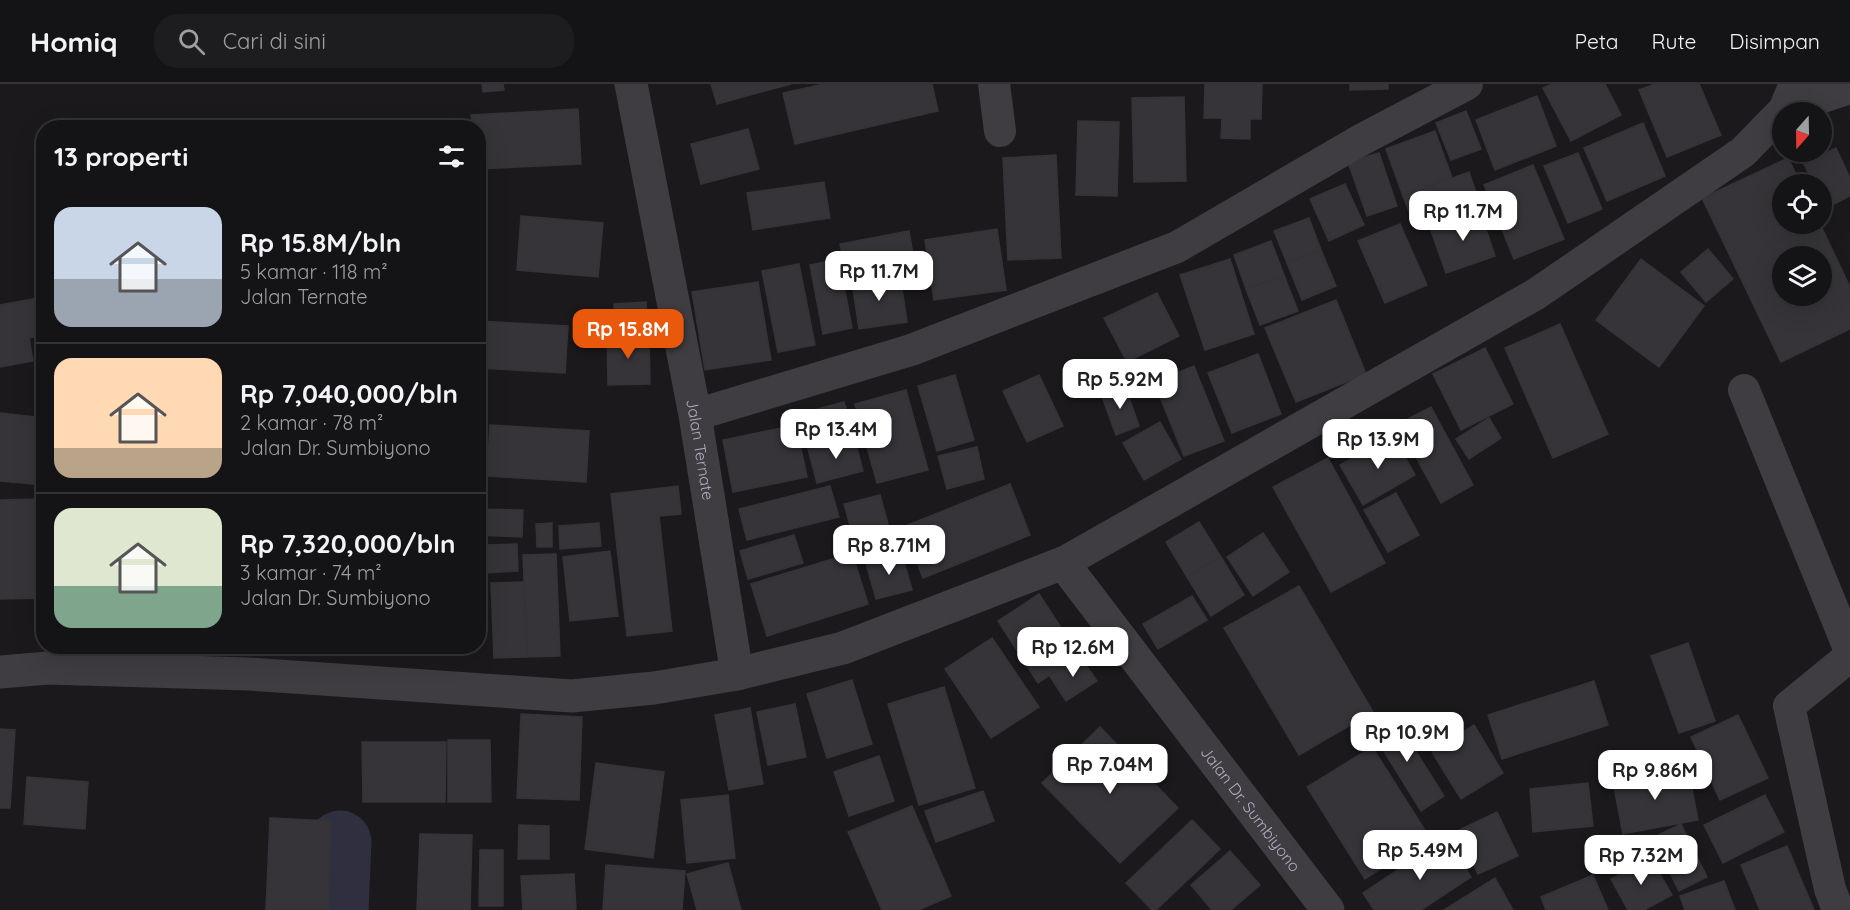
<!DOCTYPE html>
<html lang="id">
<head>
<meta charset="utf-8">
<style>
	:root { --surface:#141315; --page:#1d1c1e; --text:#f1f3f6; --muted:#9d9ea0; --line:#333234; --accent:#ea580c }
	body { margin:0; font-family:Quicksand,sans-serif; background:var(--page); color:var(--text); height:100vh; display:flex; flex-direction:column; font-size:22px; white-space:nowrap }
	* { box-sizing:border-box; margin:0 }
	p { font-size:20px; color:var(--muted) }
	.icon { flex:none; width:33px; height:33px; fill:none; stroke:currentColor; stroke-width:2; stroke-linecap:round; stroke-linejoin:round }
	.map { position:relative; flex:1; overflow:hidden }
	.panel { position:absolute; left:36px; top:36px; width:450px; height:534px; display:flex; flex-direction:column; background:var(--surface); border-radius:24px; box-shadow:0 6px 24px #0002,0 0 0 2px var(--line) }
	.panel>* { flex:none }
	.needle { width:39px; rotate:200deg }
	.tools { position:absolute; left:1772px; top:18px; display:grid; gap:12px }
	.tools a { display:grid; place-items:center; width:60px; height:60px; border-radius:50%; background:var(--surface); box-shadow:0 6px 24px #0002,0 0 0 2px var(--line); font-size:30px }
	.price { position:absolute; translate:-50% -51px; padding:0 14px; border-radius:12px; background:#fff; color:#222; font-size:20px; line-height:39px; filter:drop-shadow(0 2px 3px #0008) }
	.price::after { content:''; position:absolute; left:50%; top:36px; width:18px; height:14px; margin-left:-9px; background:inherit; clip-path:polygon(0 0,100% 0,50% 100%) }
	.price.current { background:var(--accent); color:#fff }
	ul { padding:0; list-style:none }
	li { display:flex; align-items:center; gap:18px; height:150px; padding:0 18px }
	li+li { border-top:2px solid var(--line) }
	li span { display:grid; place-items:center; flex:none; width:168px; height:120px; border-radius:18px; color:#555 }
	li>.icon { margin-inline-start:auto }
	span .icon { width:72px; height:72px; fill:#fffc; stroke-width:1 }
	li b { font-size:26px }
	h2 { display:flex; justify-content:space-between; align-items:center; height:72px; padding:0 18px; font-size:26px }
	header { display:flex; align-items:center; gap:36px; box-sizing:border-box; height:84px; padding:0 30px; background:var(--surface); border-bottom:2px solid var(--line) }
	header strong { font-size:28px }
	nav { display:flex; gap:33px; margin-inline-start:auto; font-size:21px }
	.search { width:420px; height:54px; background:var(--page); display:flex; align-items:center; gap:15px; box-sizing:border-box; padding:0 21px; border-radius:24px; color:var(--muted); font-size:22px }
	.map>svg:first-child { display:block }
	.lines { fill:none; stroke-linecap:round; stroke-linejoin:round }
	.river { stroke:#302f40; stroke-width:63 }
	.building { fill:#363438; stroke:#363338; stroke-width:1.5; fill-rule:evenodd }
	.minor { stroke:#3f3c42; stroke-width:32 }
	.tertiary { stroke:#3f3c42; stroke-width:33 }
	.labels { text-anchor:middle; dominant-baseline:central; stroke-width:4.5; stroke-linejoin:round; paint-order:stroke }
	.street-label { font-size:16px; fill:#b1acbb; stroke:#161417 }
</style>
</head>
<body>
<header>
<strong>Homiq</strong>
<div class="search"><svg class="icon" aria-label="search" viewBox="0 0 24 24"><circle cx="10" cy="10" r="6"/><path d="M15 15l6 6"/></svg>Cari di sini</div>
<nav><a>Peta</a><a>Rute</a><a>Disimpan</a></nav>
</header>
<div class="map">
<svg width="1850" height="826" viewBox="0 0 1850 826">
	<rect width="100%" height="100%" fill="#1b191c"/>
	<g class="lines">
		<polyline class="river" points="337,826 340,758"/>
	</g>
	<g class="building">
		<polygon points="482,0 503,0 504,6 483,8"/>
		<polygon points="711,0 791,0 717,20"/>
		<polygon points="824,0 932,0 938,27 795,60 783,9"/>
		<polygon points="1205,0 1262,0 1261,35 1250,35 1250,55 1221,54 1222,34 1204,34"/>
		<polygon points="1350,0 1388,0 1388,5 1350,6"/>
		<polygon points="1552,0 1605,0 1621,31 1571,57 1543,4"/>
		<polygon points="1655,0 1699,0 1721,51 1667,73 1639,6"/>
		<polygon points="1537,12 1556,62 1495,86 1476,36"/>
		<polygon points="1184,13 1186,97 1134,98 1132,14"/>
		<polygon points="578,25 581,80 478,85 478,44 472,44 471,31"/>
		<polygon points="1466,27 1481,65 1451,76 1436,39"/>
		<polygon points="1078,37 1119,38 1117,112 1076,111"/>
		<polygon points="1643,39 1665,92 1607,117 1584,64"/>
		<polygon points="748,45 759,85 701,100 691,60"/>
		<polygon points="1435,47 1452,94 1403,112 1386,65"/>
		<polygon points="1836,64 1850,94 1850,112 1826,124 1821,114 1821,100 1814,100 1804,80"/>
		<polygon points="1379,69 1397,122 1367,132 1348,78"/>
		<polygon points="1578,69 1602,125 1568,139 1544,82"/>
		<polygon points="1056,71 1061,174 1008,176 1003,74"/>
		<path d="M1788,74l13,26h-19v40h38l30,63v42l-69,33 -79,-164zM1782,172h39v40h-39z"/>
		<polygon points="1533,81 1564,155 1514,175 1484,101"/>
		<polygon points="1469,88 1479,117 1414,141 1403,112"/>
		<polygon points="824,98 830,134 753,146 747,109"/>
		<polygon points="1345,100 1364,141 1329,157 1310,115"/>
		<polygon points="1480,127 1495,172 1446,189 1430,144"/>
		<polygon points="521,132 603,139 598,193 517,186"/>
		<polygon points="1309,134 1321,166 1287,179 1274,147"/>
		<polygon points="1400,140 1427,201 1385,219 1358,157"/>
		<polygon points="997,145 1006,206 934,216 925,156"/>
		<polygon points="909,147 914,176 846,188 840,160"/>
		<polygon points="1271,157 1284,191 1246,205 1234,171"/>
		<polygon points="1708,165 1733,195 1706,218 1681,188"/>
		<polygon points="1321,166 1336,202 1302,216 1287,179"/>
		<polygon points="839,175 852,244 823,250 810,181"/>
		<polygon points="1230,175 1254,250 1205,266 1180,191"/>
		<polygon points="1641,175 1704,222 1659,283 1596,236"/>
		<polygon points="799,180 815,261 778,268 762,187"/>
		<polygon points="900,191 907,238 859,245 852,198"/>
		<polygon points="1284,191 1298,227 1260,241 1246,205"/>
		<polygon points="758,198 771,276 705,286 692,208"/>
		<polygon points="1157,209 1179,252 1127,278 1104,234"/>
		<polygon points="44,213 44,251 29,254 33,277 0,283 0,221"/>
		<polygon points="1336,216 1366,290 1296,318 1265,244"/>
		<polygon points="646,218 647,242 615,244 614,220"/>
		<polygon points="478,237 568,242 565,289 478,284"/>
		<polygon points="1560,240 1608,350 1553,374 1505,264"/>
		<polygon points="649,250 650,300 608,301 607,251"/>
		<polygon points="1485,264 1513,320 1461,346 1433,290"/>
		<polygon points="1258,270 1281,330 1232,349 1208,289"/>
		<polygon points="1194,282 1224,357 1184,372 1154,298"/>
		<polygon points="955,291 974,356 937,367 918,302"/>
		<polygon points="1039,291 1063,342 1027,358 1003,307"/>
		<polygon points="1125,302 1139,342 1116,351 1101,310"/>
		<polygon points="906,306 928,386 877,399 855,320"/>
		<polygon points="844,318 854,352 808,365 799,330"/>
		<polygon points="1431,323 1473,401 1441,419 1398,340"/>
		<polygon points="0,329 44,334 44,401 0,397"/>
		<polygon points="1489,334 1501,354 1469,375 1456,355"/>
		<polygon points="1160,338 1181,375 1144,396 1123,359"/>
		<polygon points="490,341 589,347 586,398 487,392"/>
		<polygon points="796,341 807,393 733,408 723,356"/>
		<polygon points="1393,351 1415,391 1363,421 1340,381"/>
		<polygon points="854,352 863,387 817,399 808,365"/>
		<polygon points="977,363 984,395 947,405 938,372"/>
		<polygon points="1328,374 1385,479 1331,508 1273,403"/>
		<polygon points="1010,400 1030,451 923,494 903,443"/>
		<polygon points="678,402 681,430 659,432 672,547 627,552 611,410"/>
		<polygon points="830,402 839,433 747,456 739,425"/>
		<polygon points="1396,409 1419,451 1388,468 1364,426"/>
		<polygon points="880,411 895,465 859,474 844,420"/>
		<polygon points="44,415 44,514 0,515 0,416"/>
		<polygon points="478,425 523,426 522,453 478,451"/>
		<polygon points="1199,438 1221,473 1187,493 1166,458"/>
		<polygon points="552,439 552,463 537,463 536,440"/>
		<polygon points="599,439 601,462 560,465 559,442"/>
		<polygon points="1263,449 1289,488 1253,512 1227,473"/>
		<polygon points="794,451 803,479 748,495 740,467"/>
		<polygon points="517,460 518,487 485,489 485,461"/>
		<polygon points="610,467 618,532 570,537 563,473"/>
		<polygon points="852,469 868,520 767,552 751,500"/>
		<polygon points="556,470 560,572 527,573 523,471"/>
		<polygon points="902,470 912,506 876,515 866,479"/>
		<polygon points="1221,473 1244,511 1211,532 1187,493"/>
		<polygon points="478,490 487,491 480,558 478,557"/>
		<polygon points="524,498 527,573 494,574 491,499"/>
		<polygon points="1299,502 1373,628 1299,671 1224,544"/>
		<polygon points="1039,510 1079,571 1038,599 998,537"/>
		<polygon points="1192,512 1207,536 1158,565 1143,540"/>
		<polygon points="992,554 1039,623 991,654 945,585"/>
		<polygon points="1688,559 1715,637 1679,649 1651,572"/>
		<polygon points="1079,571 1097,597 1066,617 1049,591"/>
		<polygon points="852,596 872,660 827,674 807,610"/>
		<polygon points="1594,597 1608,641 1502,675 1488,631"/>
		<polygon points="944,603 975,704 919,721 888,620"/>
		<polygon points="795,620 806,673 768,681 757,628"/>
		<polygon points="750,624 763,700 729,706 715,631"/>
		<polygon points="521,630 582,633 579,716 517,714"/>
		<polygon points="1393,631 1444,712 1421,727 1370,645"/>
		<polygon points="1738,631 1768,694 1720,716 1691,653"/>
		<polygon points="1474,641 1503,689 1461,715 1432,668"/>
		<polygon points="1100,643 1178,724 1120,779 1042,699"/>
		<polygon points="0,645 15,646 10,724 0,724"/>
		<polygon points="448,656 490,656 491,718 448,718"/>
		<polygon points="362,658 446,658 445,718 363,718"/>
		<polygon points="1372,663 1430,754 1365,795 1307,703"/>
		<polygon points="879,672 894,717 849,732 834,688"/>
		<polygon points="596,679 664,688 653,774 585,765"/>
		<polygon points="1688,684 1698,736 1623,750 1613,698"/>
		<polygon points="27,693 88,698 85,745 24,740"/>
		<polygon points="1588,699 1593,742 1533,748 1530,705"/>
		<polygon points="983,707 994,737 936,758 925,727"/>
		<polygon points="728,711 735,774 687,779 681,716"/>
		<polygon points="1765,711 1784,748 1723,779 1704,741"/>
		<polygon points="912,722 951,812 918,826 882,826 848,748"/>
		<polygon points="1497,728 1518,772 1478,790 1457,747"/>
		<polygon points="270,734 331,737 328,826 266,826"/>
		<polygon points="1192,736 1220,765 1156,826 1152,826 1126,799"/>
		<polygon points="1681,740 1707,793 1679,807 1652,754"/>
		<polygon points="519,741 549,742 549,775 518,775"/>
		<polygon points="420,750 472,751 470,826 417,826"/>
		<polygon points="1446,754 1471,793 1421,826 1374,826 1363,809"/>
		<polygon points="1787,762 1814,826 1760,826 1741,781"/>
		<polygon points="480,766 503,766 503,822 479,822"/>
		<polygon points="1230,767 1260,801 1231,826 1212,826 1191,801"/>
		<polygon points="1650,773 1672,811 1644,826 1628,826 1611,795"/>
		<polygon points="728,779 741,826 697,826 687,790"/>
		<polygon points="606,781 685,787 682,826 603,826"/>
		<polygon points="574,790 576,826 523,826 521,792"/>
		<polygon points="1593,791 1608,826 1546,826 1541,813"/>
		<polygon points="1495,794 1513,826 1444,826"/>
		<polygon points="1724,797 1735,826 1685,826 1680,812"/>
	</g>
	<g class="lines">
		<g class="minor">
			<polyline points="994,0 1000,47"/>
			<polyline points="1784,26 1850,4"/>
			<polyline points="1744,306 1850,567"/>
			<polyline points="695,331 911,266 1177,163 1359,57 1467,0"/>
			<polyline points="1063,479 1536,210 1743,68 1784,26 1795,0"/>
			<polyline points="1838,826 1830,805 1789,622 1850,572"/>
		</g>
		<g class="tertiary">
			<path id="s1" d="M631,0l64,331 42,259"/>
			<path id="s2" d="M0,588l48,-4 200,6 324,22 82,-8 83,-14 106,-26 220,-85 265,347"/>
		</g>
	</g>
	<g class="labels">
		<g class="street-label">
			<text stroke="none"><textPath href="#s1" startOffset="372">Jalan Ternate</textPath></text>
			<text stroke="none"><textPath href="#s2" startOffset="1394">Jalan Dr. Sumbiyono</textPath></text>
		</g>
	</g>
</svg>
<div class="tools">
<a><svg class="needle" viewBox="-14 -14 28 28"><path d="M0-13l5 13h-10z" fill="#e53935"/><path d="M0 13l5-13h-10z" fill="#9d9ea0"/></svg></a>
<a><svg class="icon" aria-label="locate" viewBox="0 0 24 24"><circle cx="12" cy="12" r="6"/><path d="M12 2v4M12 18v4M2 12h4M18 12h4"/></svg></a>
<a><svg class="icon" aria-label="layers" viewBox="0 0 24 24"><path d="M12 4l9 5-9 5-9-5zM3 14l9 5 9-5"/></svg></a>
</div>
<b class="price" style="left:1463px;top:158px">Rp 11.7M</b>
<b class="price" style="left:879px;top:218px">Rp 11.7M</b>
<b class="price current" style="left:628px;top:276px">Rp 15.8M</b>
<b class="price" style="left:1120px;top:326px">Rp 5.92M</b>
<b class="price" style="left:836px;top:376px">Rp 13.4M</b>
<b class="price" style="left:1378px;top:386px">Rp 13.9M</b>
<b class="price" style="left:889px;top:492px">Rp 8.71M</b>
<b class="price" style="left:1073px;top:594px">Rp 12.6M</b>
<b class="price" style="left:1407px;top:679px">Rp 10.9M</b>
<b class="price" style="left:1110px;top:711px">Rp 7.04M</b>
<b class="price" style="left:1655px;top:717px">Rp 9.86M</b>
<b class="price" style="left:1420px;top:797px">Rp 5.49M</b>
<b class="price" style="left:1641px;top:802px">Rp 7.32M</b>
<section class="panel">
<h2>13 properti<svg class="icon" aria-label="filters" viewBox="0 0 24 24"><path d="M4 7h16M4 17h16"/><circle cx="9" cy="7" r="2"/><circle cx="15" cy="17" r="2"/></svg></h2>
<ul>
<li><span style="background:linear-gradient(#c9d6e8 60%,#9aa5b1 0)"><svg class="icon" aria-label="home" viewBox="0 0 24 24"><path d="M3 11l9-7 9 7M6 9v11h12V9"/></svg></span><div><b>Rp 15.8M/bln</b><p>5 kamar · 118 m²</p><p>Jalan Ternate</p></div></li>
<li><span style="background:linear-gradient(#ffd9b3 75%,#b9a48a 0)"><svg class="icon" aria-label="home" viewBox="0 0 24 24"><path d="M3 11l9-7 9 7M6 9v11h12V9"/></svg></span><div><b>Rp 7,040,000/bln</b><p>2 kamar · 78 m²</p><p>Jalan Dr. Sumbiyono</p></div></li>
<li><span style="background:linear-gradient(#dfe7d0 65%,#7fa58c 0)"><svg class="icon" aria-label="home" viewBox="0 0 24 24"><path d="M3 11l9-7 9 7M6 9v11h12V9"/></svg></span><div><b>Rp 7,320,000/bln</b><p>3 kamar · 74 m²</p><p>Jalan Dr. Sumbiyono</p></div></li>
</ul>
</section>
</div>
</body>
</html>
